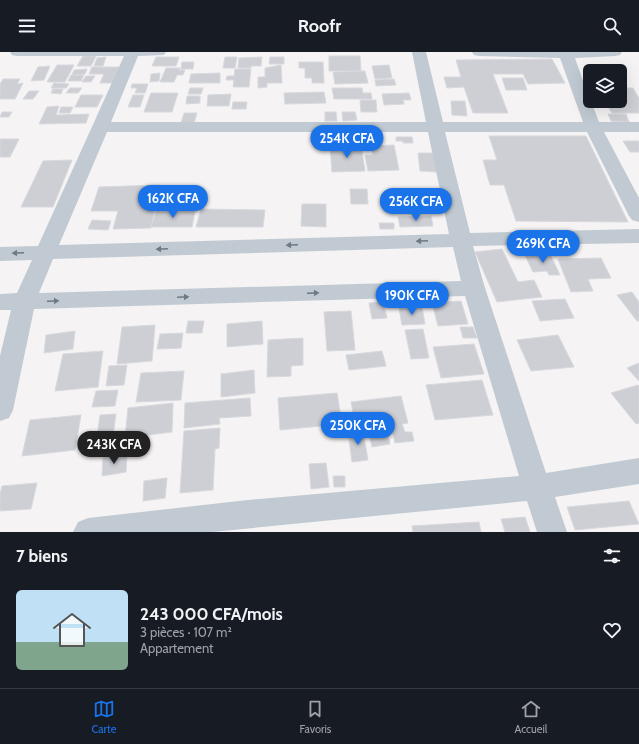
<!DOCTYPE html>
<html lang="fr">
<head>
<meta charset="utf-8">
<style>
	:root { --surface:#171b24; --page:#20242c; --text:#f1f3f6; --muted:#9ea1a6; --line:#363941; --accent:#1a73e8 }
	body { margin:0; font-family:Cabin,sans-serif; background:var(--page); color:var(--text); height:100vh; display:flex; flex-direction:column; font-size:15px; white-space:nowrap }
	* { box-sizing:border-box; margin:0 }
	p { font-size:13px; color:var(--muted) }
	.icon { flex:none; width:22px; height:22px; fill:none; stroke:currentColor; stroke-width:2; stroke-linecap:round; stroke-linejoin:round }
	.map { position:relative; height:480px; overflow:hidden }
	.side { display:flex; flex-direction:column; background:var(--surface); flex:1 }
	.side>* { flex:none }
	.fabs { position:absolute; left:583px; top:12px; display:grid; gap:8px }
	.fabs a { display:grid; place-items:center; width:44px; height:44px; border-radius:6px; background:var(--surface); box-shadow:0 4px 16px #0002; font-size:20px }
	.price { position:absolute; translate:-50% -34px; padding:0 9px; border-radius:14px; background:var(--accent); color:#fff; font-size:13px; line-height:26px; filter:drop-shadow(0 1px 2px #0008) }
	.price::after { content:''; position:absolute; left:50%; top:24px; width:12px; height:9px; margin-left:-6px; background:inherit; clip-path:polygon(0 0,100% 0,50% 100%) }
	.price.current { background:#222; color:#fff }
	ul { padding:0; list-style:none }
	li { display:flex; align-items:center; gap:12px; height:100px; padding:0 16px }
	li span { display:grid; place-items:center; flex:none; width:112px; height:80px; border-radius:6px; color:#555 }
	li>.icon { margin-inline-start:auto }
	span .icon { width:48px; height:48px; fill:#fffc; stroke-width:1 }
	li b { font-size:17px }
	h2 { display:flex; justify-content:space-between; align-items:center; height:48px; padding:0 16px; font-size:17px }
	header { display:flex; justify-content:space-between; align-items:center; height:52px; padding:0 16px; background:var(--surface); font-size:18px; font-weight:700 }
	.tabs { display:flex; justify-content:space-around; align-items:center; height:56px; border-top:1px solid var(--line); background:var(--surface); font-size:11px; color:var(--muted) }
	.tabs a { display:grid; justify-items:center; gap:2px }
	.tabs .current { color:var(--accent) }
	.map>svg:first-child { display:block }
	.building { fill:#cdcfd5; stroke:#d7d9de }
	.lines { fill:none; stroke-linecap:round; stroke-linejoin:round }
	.minor { fill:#c1cad2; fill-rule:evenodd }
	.oneway { fill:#6e7983 }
</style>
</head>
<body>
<header><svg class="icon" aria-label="menu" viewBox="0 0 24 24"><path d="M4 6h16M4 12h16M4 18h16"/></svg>Roofr<svg class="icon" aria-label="search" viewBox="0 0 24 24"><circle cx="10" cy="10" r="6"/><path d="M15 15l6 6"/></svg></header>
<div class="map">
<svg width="639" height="480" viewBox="0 0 639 480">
	<rect width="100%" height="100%" fill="#f5f3f3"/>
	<g class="building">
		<polygon points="83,4 96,4 91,14 77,14"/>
		<polygon points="329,4 360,4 361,19 329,19"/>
		<polygon points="106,5 103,14 94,14 97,6"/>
		<polygon points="156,5 179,5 176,14 152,14"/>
		<polygon points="225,5 237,5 235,16 223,16"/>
		<polygon points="262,5 261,14 251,14 251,16 238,16 239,6"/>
		<polygon points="270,5 284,5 284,12 269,12"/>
		<polygon points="552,7 565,31 528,32 523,22 493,22 508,61 473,61 464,35 447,36 444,25 461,25 456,8"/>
		<polygon points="182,10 194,10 193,17 181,17"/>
		<polygon points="299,10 323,10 324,31 312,31 312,26 305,26 305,16 299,16"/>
		<polygon points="57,13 74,13 65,30 47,30"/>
		<polygon points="281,13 282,31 267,31 267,35 258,36 258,25 265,25 265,16"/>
		<polygon points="389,13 392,26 375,27 372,14"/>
		<polygon points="50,14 44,28 31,29 38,15"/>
		<polygon points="92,15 121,15 115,31 100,31 104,22 89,22"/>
		<polygon points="166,16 180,16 179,18 185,18 183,23 177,23 174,30 160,30"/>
		<polygon points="87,17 85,22 72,23 74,18"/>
		<polygon points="235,17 251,17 249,35 233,35 234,28 226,28 227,24 234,24"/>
		<polygon points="365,19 368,31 335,32 333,20"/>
		<polygon points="160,21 159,29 150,30 151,22"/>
		<polygon points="220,21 220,31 189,31 191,22"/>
		<polygon points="71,23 84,23 81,29 68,29"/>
		<polygon points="86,24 95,24 91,30 82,30"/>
		<polygon points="502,26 523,26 527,38 506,38"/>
		<polygon points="3,27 20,27 17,32 23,31 15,47 0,47 0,32"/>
		<polygon points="394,27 396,33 376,34 375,28"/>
		<polygon points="54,31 69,32 66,36 51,36"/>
		<polygon points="132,32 148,32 145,41 135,41 137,36 131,36"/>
		<polygon points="70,36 82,36 78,41 66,41"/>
		<polygon points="190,36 203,36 201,42 188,42"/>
		<polygon points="332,36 362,36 363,41 371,41 372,47 334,47"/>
		<polygon points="620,36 633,36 639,46 639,61 612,61 604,49 620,49"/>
		<polygon points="53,37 63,37 61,42 51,41"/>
		<polygon points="29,39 39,39 33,47 23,47"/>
		<polygon points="324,40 326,51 285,52 284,41"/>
		<polygon points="151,41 178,41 172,60 144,60"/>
		<polygon points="409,41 411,48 403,48 404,52 384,53 382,42"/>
		<polygon points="231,42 229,54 207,54 208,43"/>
		<polygon points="81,43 103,43 97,55 75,55"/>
		<polygon points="133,43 144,43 140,55 128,55"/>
		<polygon points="187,44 200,44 200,51 186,52"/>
		<polygon points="360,48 376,48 377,60 361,60"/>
		<polygon points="451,49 465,49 467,64 452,63"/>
		<polygon points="233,50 247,50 246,57 232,57"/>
		<polygon points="59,54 56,63 89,62 86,71 39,72 47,55"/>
		<polygon points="61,55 73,55 70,61 59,61"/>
		<polygon points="2,60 12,60 9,65 0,65"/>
		<polygon points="325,60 336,60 337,69 325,69"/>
		<polygon points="342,60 355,60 357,68 343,69"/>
		<polygon points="184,61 197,61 194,71 181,71"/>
		<polygon points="608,62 626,62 629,70 611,69"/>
		<polygon points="489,84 586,84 628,170 516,169 504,133 490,133 483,108 497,108"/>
		<polygon points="396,85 412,85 413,91 403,91 403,89 396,89"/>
		<polygon points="0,87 19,87 10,105 0,105"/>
		<polygon points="623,89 639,89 639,100 630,100"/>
		<polygon points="361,93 365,119 332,120 330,94"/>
		<polygon points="394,93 399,118 368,119 365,103 373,103 371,94"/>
		<polygon points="418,101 435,101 437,120 420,119"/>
		<polygon points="72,108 53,155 21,155 43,109"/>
		<polygon points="160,133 151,176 113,177 118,159 91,159 99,135"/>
		<polygon points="350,137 367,137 368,152 351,152"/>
		<polygon points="438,137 441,146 421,147 419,138"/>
		<polygon points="411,150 429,150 431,161 414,162"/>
		<polygon points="302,152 326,152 326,175 301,174"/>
		<polygon points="201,157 265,158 263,175 196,175"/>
		<polygon points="156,159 195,159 192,175 151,175"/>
		<polygon points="431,164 433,174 400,175 398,165"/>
		<polygon points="92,168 111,169 108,178 88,177"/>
		<polygon points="379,171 394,171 394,177 380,177"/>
		<polygon points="502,197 518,230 534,228 542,245 497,250 475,200"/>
		<polygon points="550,202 560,223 549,223 547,219 533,220 525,203"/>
		<polygon points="601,206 611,226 588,227 593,239 571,240 558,207"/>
		<polygon points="632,240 639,250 639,269 637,269 617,243"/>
		<polygon points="565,247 574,266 540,269 532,249"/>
		<polygon points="461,249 468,272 438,274 432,251"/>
		<polygon points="383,250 387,266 372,267 369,251"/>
		<polygon points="422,255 425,272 402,273 399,256"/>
		<polygon points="351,259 355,298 327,299 324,260"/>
		<polygon points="188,269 204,269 202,281 186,281"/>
		<polygon points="262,269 263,292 227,295 227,272"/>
		<polygon points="155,273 152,309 117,312 122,275"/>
		<polygon points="460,275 473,275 477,286 463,286"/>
		<polygon points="423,277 429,306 411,307 405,278"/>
		<polygon points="75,279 73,297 44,301 46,283"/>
		<polygon points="183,281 181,296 157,297 160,282"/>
		<polygon points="558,283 574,315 531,319 517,288"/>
		<polygon points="303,286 303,313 291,314 291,324 267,325 268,288"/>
		<polygon points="474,292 484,322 441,326 433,295"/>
		<polygon points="103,299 98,335 55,339 63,302"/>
		<polygon points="382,299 386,314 349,318 346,303"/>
		<polygon points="639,311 639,329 627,316"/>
		<polygon points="127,313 124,333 106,334 109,314"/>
		<polygon points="254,318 255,341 221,345 221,322"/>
		<polygon points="184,319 181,348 136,350 141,321"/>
		<polygon points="482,328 493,363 435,368 426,333"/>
		<polygon points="638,333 639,334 639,371 636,372 611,341"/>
		<polygon points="118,338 115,354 92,355 96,339"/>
		<polygon points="337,341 342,372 280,378 278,346"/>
		<polygon points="401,344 408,371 402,372 405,380 412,380 414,389 395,391 391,373 386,374 390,392 372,395 368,376 356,377 351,350"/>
		<polygon points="250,346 251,364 219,366 220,372 184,376 185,351"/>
		<polygon points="173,351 172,380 125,386 128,356"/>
		<polygon points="116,362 111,397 95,399 100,363"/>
		<polygon points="81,363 75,398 22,404 30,368"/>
		<polygon points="220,376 219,396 215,397 213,438 180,441 184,379"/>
		<polygon points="363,379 368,408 352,410 348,380"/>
		<polygon points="127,403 126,420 102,424 103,406"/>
		<polygon points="326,411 329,435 311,437 309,412"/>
		<polygon points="333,424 345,424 345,435 334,435"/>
		<polygon points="167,426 165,446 143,449 144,429"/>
		<polygon points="37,431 31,457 0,459 0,442 2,434"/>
		<polygon points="629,449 639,472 575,478 567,455"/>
		<polygon points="525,465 530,480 505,480 501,467"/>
		<polygon points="479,470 481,480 413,480 412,474"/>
	</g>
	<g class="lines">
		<path class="minor" d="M10,0h156l-2,3 -26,1 -27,66h315l-14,-70h14l17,70h140l-23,-64 -81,-2 -5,-1 -2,-3h150l-2,3 -5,1 -40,2 15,43h1l8,21h40v10h-35l35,66v24l-7,-2 -3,-4 -42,-84h-142l25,101 169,-4v14l-166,3 12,42 61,185 93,-15v26l-84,13 12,35h-30l-10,-31 -315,31h-139l5,-10 10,-4 160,-18 271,-24 -54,-180 -431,13 -21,101 -4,8 -9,3v-65l11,-46h-11v-16l17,-1 15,-33 -32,1v-14l38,-1 86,-190h-107l-5,-1zM107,80h321l21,102 -390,11zM453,195l8,34 -422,12 14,-34z"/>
	</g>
	<defs><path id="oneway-solid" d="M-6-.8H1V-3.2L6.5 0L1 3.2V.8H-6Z"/></defs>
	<g class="oneway">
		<use href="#oneway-solid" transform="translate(422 189) rotate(178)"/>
		<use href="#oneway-solid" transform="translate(292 193) rotate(178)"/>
		<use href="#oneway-solid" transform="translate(162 197) rotate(178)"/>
		<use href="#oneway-solid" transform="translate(18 201) rotate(178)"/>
		<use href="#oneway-solid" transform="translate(313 241) rotate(-2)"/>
		<use href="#oneway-solid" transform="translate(183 245) rotate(-2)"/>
		<use href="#oneway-solid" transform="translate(53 249) rotate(-2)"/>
	</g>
</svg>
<div class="fabs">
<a><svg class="icon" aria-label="layers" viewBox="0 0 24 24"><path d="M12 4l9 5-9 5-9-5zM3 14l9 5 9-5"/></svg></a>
</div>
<b class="price" style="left:347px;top:107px">254K CFA</b>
<b class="price" style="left:173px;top:167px">162K CFA</b>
<b class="price" style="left:416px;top:170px">256K CFA</b>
<b class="price" style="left:543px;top:212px">269K CFA</b>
<b class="price" style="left:412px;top:264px">190K CFA</b>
<b class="price" style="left:358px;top:394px">250K CFA</b>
<b class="price current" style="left:114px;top:413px">243K CFA</b>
</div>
<section class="side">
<h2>7 biens<svg class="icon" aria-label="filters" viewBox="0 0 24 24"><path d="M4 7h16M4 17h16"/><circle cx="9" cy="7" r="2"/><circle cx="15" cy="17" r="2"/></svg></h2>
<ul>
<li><span style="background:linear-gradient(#bfe0f5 65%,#7fa58c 0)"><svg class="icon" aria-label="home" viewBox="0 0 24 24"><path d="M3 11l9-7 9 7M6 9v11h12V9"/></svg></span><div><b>243 000 CFA/mois</b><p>3 pièces · 107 m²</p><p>Appartement</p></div><svg class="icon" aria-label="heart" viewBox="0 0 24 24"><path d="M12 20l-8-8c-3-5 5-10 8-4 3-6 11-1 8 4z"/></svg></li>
</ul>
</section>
<nav class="tabs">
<a class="current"><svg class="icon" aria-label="map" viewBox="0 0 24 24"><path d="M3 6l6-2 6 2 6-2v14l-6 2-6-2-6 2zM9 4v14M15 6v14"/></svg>Carte</a>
<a><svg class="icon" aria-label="saved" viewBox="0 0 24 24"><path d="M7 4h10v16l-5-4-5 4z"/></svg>Favoris</a>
<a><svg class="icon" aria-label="home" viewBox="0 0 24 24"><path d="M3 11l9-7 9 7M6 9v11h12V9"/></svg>Accueil</a>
</nav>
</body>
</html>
